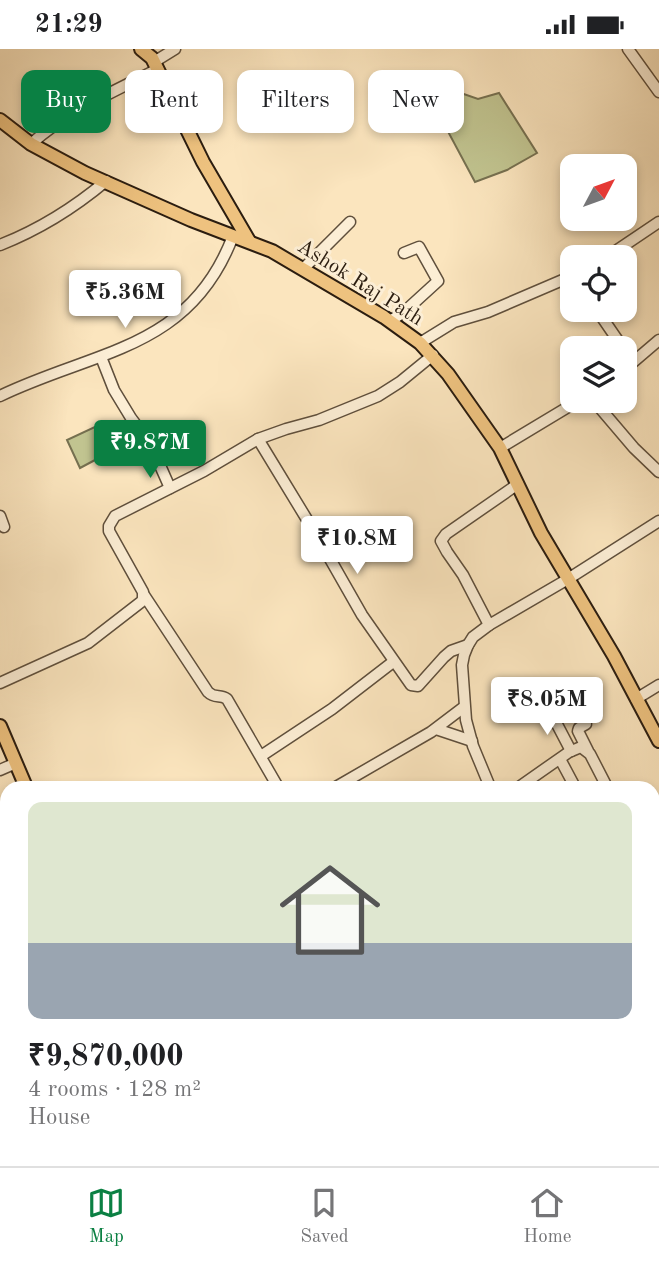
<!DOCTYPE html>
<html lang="en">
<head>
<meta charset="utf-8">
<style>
	:root { --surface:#fff; --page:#f2f2f2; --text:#202124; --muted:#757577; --line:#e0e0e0; --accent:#0b8043 }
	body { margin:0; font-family:"Old Standard TT",serif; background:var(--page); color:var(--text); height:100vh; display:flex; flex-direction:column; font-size:26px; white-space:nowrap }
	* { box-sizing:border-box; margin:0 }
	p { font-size:23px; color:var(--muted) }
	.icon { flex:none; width:38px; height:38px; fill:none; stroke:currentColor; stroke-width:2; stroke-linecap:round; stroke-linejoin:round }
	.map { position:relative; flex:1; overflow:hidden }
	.details { position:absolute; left:0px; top:732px; width:660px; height:387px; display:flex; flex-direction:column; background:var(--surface); border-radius:21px 21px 0 0; box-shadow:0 4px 10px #0003 }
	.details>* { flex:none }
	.hud { position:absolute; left:21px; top:21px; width:618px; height:63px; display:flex; gap:14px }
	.needle { width:46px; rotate:49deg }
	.buttons { position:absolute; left:560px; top:105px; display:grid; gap:14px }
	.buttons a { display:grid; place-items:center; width:77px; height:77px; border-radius:14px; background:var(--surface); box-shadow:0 4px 10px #0003; font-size:35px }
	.price { position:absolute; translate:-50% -60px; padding:0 16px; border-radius:7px; background:#fff; color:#222; font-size:23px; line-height:46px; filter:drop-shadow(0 2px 4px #0008) }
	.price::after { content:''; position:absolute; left:50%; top:42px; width:21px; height:16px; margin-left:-10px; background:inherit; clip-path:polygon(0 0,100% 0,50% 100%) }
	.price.active { background:var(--accent); color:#fff }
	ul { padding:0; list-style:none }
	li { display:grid; align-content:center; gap:14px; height:371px; padding:0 28px }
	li+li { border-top:2px solid var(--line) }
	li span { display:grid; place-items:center; height:217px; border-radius:14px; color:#555 }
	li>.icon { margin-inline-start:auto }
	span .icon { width:126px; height:126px; fill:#fffc; stroke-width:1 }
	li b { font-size:30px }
	.tag { padding:0 24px; border-radius:14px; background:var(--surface); box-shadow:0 4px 10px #0003; font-size:24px; line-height:63px }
	.tag.active { background:var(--accent); color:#fff }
	.status { display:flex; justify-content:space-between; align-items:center; height:49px; padding:0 35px; background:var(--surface); direction:ltr }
	.status svg { height:19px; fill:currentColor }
	.tabs { display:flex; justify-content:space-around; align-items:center; height:98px; border-top:2px solid var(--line); background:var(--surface); font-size:19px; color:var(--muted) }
	.tabs a { display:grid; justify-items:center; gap:4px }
	.tabs .active { color:var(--accent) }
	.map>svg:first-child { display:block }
	.green { fill:#c1c490; stroke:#767050; stroke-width:2 }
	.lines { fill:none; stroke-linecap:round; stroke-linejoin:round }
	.minor-casing { stroke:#5f4f3c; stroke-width:13 }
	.major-casing { stroke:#2b1d10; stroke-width:16 }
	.minor { stroke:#fceed5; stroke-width:10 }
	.major { stroke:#eec27f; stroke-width:12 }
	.labels { text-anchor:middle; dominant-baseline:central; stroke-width:6; stroke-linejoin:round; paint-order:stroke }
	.street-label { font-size:21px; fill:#2b1d10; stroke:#fceed5 }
</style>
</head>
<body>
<div class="status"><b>21:29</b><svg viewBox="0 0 49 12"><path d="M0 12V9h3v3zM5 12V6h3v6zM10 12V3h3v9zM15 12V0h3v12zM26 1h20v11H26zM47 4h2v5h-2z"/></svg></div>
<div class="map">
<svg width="659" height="1117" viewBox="0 0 659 1117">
	<rect width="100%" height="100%" fill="#fbe5be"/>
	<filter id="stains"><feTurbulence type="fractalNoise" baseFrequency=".00286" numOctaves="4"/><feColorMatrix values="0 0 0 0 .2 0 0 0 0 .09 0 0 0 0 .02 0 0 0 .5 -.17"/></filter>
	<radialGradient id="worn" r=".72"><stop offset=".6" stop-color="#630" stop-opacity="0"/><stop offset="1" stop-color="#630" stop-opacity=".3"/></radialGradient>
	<g class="green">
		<polygon points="455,42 478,50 499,44 537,104 507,121 475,133 437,62"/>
		<polygon points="99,376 112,402 80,419 67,391"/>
	</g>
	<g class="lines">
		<defs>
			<g id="minor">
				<polyline points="628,0 659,43"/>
				<polyline points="154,13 175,0"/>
				<path d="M31,95c35,-32 84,-53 127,-75"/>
				<path d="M0,196c38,-15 75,-38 106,-64"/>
				<polyline points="607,208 659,173"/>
				<polyline points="303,220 350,173"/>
				<polyline points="597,261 623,299"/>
				<polyline points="390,272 404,263 438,232 419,198 404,204"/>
				<polyline points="420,294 454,273 488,263 572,227"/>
				<polyline points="101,308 114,341 131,369 151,396 170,439"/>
				<polyline points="625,320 659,291"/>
				<path d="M0,347c95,-46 190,-46 233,-160"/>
				<polyline points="594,352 634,399 659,423"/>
				<polyline points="258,390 317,487 362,566 411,636 418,637 444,608 451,602 468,596"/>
				<polyline points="500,399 578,352"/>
				<polyline points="0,467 4,478"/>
				<path d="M144,546l64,97c7,7 12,2 19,7l51,88"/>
				<polyline points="489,576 463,526 447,503 441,492 446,485 518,435"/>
				<polyline points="0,634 88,594 141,553 143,550 143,543 109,482 109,477 115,467 204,422 258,390 286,380 319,371 378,347 400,333 433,306"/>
				<polyline points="636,650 659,636"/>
				<polyline points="549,660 571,702"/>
				<polyline points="586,675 579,679 578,682 588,702"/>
				<polyline points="436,680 472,692"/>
				<polyline points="261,707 332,660 393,613"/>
				<polyline points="560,710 575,738"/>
				<polyline points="0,721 16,714"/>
				<polyline points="336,738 431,683 464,658"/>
				<polyline points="490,738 473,697 466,671 462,616 464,606 468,596 473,588 489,576 568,530 659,472"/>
				<polyline points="519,738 569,703 581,698 590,705 607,738"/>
				<polyline points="653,804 659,810"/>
				<polyline points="653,835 659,829"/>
				<polyline points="0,923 7,942"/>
				<polyline points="653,973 659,971"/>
				<polyline points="0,1015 7,1014"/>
				<polyline points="130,1111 131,1117"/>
				<polyline points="555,1111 556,1117"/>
				<polyline points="579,1111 580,1117"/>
				<polyline points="451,1117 459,1111"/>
			</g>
			<g id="major">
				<polyline points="141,0 152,9 203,113 249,192"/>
				<polyline points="0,71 31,95 85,124 191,171 272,202 384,268 420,294 448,325 500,399 541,484 614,607 659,692"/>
				<polyline points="0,677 26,738"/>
				<polyline points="220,1111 223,1117"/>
			</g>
		</defs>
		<use href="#minor" class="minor-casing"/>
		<use href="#major" class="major-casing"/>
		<use href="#minor" class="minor"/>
		<use href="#major" class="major"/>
	</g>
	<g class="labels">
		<g class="street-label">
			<text transform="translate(360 234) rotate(32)">Ashok Raj Path</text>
		</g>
	</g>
	<rect width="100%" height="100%" filter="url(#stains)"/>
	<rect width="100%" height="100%" fill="url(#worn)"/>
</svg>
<div class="buttons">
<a><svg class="needle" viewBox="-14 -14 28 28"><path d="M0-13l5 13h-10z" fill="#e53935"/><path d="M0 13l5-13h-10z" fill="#757577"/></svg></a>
<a><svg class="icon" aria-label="locate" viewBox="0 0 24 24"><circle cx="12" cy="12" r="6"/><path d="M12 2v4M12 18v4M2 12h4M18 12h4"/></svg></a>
<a><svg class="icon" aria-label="layers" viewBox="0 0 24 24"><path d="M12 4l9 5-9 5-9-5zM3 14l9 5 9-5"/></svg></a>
</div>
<b class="price" style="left:125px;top:281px">₹5.36M</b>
<b class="price active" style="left:150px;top:431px">₹9.87M</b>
<b class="price" style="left:357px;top:527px">₹10.8M</b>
<b class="price" style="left:547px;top:688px">₹8.05M</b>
<div class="hud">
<a class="tag active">Buy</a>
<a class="tag">Rent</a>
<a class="tag">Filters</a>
<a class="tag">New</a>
</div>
<section class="details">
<ul>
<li><span style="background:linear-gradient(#dfe7d0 65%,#9aa5b1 0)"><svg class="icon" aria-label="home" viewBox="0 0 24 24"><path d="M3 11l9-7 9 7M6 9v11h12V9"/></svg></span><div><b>₹9,870,000</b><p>4 rooms · 128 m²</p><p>House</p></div></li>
</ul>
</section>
</div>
<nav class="tabs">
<a class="active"><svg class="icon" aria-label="map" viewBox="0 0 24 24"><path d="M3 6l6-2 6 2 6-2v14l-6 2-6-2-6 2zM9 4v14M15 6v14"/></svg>Map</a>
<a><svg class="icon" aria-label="saved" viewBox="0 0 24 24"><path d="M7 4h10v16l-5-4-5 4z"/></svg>Saved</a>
<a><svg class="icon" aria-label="home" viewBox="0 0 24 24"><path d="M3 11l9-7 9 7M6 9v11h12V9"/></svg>Home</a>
</nav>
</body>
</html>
